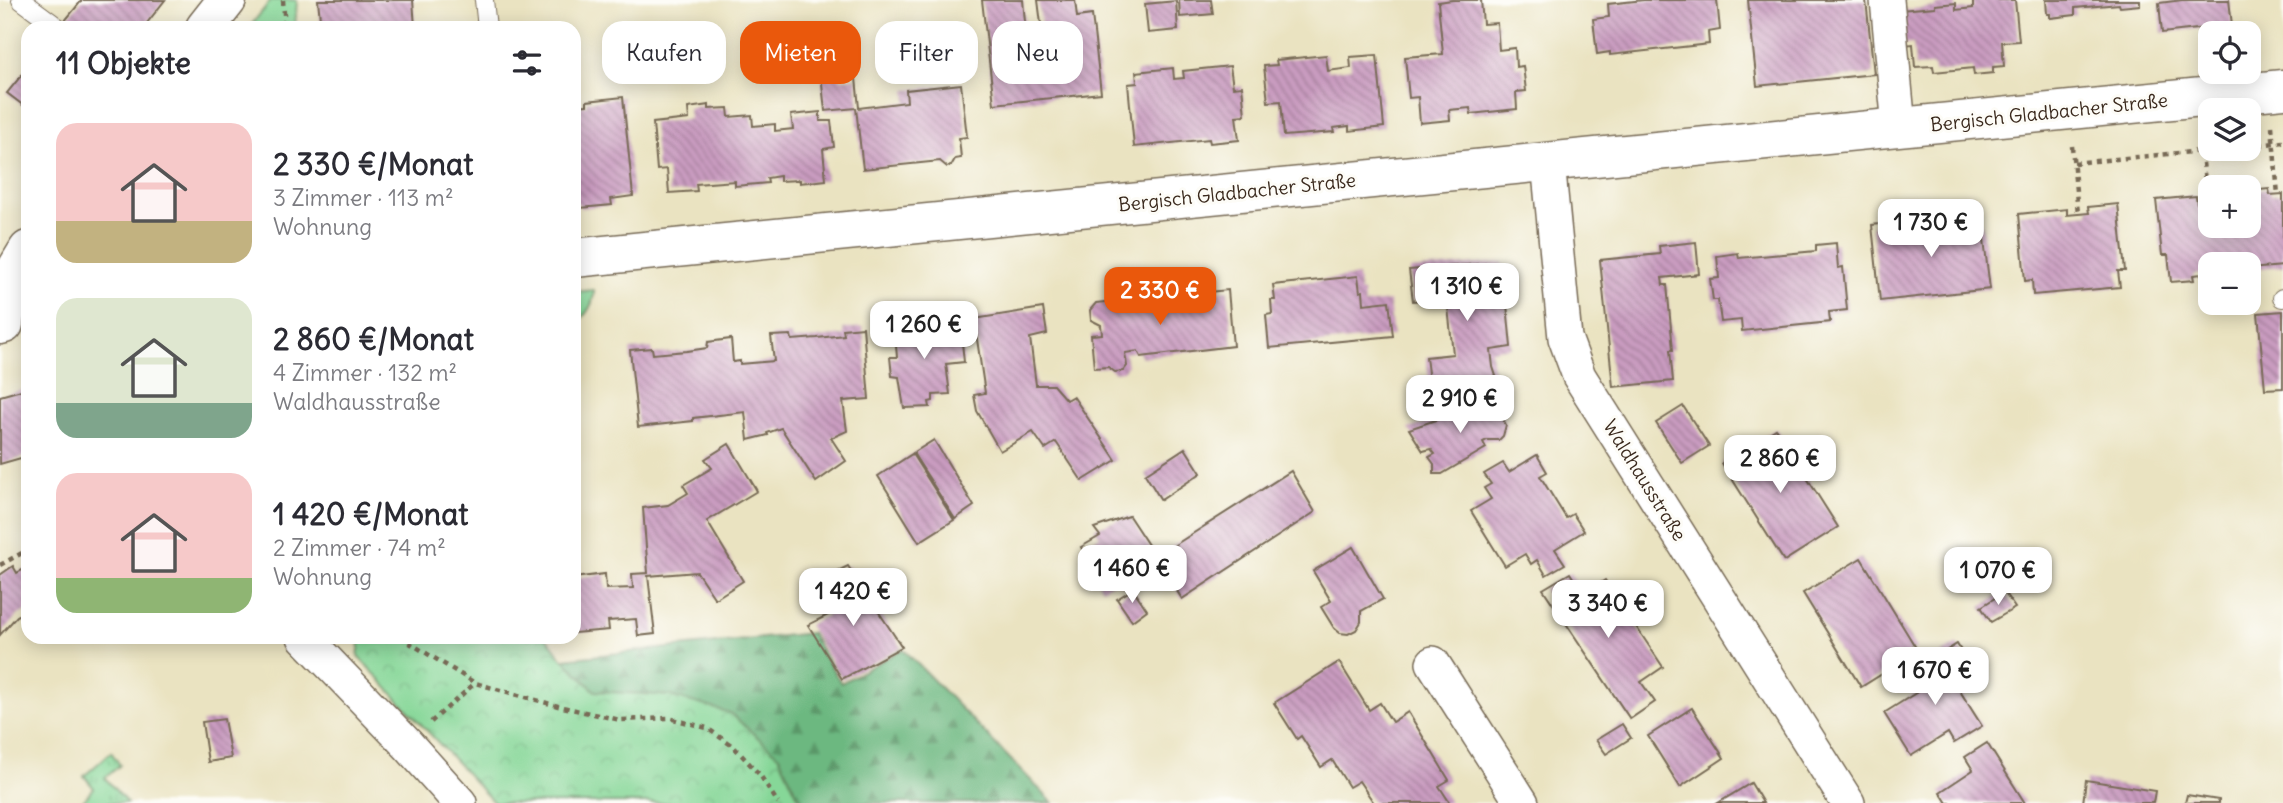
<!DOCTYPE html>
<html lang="de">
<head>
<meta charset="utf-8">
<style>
	:root { --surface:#fff; --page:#f2f2f3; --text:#2b2b33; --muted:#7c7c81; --accent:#ea580c }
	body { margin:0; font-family:Delius,sans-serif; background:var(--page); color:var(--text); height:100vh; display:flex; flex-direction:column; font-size:26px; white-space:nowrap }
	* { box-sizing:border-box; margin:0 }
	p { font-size:23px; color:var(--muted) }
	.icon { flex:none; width:38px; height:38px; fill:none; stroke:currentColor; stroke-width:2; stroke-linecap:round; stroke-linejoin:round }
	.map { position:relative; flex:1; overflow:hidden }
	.panel { position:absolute; left:21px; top:21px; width:560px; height:623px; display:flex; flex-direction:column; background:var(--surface); border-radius:21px; box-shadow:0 4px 18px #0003 }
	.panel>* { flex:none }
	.banner { position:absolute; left:602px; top:21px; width:665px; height:63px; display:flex; gap:14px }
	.controls { position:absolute; left:2198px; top:21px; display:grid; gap:14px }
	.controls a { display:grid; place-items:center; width:63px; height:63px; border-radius:14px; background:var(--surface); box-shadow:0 4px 18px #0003; font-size:35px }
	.price { position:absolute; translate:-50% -60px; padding:0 16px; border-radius:14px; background:#fff; color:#222; font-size:23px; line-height:46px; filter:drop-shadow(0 2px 4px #0008) }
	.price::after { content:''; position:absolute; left:50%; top:42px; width:21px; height:16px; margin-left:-10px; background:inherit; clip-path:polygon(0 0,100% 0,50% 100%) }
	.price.selected { background:var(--accent); color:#fff }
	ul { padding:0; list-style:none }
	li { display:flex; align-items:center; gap:21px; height:175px; padding:0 35px }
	li span { display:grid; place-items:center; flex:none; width:196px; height:140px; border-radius:21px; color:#555 }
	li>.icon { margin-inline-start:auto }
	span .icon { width:84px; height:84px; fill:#fffc; stroke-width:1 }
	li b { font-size:30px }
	h2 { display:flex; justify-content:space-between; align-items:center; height:84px; padding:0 35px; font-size:30px }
	.chip { padding:0 24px; border-radius:21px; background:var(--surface); box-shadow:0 4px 18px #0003; font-size:24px; line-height:63px }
	.chip.selected { background:var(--accent); color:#fff }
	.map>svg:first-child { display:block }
	.grass { fill:url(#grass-tufts); stroke:#60805b; stroke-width:2 }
	.forest { fill:url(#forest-firs); stroke:#54714f; stroke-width:2 }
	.park { fill:url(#park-crowns); stroke:#60805b; stroke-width:2 }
	.building { fill:url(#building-back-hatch) }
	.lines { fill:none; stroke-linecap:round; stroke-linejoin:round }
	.lane-casing { stroke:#786b57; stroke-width:20 }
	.street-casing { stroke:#786b57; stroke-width:36 }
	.secondary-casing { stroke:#786b57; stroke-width:41 }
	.primary-casing { stroke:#786b57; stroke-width:41 }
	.path { stroke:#786b57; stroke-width:4.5; stroke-dasharray:5 5; stroke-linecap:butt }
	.lane { stroke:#fff; stroke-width:18 }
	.street { stroke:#fff; stroke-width:33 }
	.secondary { stroke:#fff; stroke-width:38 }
	.primary { stroke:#fff; stroke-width:38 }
	.labels { text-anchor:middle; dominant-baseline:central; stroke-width:6; stroke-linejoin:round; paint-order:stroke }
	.street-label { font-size:19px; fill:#3b2a1e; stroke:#fdfcf7 }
</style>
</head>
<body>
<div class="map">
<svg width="2283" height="803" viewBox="0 0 2283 803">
	<defs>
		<pattern id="grass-tufts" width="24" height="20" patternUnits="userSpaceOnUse" patternTransform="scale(1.75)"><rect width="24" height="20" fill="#86d798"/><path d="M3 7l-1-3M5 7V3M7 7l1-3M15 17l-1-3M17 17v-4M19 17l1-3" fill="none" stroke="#75b983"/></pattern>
		<pattern id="forest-firs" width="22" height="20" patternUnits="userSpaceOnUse" patternTransform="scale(1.75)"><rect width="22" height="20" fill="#6cb880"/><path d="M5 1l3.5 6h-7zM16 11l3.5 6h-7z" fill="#5a9668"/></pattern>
		<pattern id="park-crowns" width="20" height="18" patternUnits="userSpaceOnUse" patternTransform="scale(1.75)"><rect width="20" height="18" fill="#86d798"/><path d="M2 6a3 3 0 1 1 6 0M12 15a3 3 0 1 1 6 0" fill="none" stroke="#75b983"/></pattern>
		<pattern id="building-back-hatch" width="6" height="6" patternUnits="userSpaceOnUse" patternTransform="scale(1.75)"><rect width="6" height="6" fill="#c99bc0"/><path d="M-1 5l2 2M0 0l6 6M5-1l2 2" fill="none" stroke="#a47f9b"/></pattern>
	</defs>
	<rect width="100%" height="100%" fill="#fdfcf7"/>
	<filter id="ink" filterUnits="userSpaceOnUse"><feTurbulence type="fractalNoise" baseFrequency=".0143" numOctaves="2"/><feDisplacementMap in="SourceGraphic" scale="14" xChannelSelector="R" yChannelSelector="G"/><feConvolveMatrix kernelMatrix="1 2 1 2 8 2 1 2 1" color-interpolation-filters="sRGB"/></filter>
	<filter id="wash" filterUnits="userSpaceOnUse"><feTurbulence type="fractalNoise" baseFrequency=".00686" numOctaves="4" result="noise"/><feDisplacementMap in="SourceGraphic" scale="28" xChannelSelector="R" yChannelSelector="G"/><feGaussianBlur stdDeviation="1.57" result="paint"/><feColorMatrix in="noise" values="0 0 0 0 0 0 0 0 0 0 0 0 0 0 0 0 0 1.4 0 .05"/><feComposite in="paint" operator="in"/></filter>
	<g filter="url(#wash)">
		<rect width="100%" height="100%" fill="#eae3c1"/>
		<g class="grass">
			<polygon points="271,0 297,0 295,28 249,28"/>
			<path d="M594,290c0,15 -8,26 -20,34v-32z"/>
			<polygon points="111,752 120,765 105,778 127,803 81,803 94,788 84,776"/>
		</g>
		<polygon class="forest" points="811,633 841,683 903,649 1053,803 801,803 779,756 671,696 595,691 563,659"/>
		<polygon class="park" points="361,637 546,637 563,659 595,691 671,696 730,713 779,756 801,803 494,803 358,656"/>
		<g id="blocks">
			<g class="building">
				<polygon points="82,0 165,0 143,28 59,28"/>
				<polygon points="318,0 413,0 415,27 321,28"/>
				<polygon points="982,0 1023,0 1026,33 1042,32 1038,0 1075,0 1077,17 1092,15 1101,93 994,104"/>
				<polygon points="1179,0 1211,0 1213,14 1180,17"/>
				<polygon points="1452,0 1481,0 1483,24 1497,23 1499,50 1515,48 1516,67 1523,66 1526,91 1516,92 1517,109 1471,114 1470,108 1449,110 1450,120 1420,123 1418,97 1409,98 1405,57 1443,54 1438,2"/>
				<polygon points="1644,0 1717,0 1720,30 1708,32 1709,44 1610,55 1610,52 1597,54 1593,19 1609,17 1608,4"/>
				<polygon points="1748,0 1866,0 1874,74 1757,86"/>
				<polygon points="1973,0 2015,0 2019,41 2002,42 2004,66 1993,67 1993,73 1974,75 1973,68 1934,72 1933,66 1915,67 1913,44 1904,45 1900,10 1935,7 1935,5 1956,3 1956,10 1973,8"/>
				<polygon points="2046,0 2140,0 2140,5 2120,7 2119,4 2075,8 2075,15 2050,18 2050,14 2047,14"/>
				<polygon points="2182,0 2229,0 2232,25 2162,33 2159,3"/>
				<polygon points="1176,1 1178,30 1148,33 1145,4"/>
				<polygon points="836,44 840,79 856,78 859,108 907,102 906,90 961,84 967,137 959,138 961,158 955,159 951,166 947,167 940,161 863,169 856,108 825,111 818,46"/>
				<polygon points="1326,55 1328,71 1351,68 1350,57 1377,55 1384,127 1349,131 1349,126 1333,128 1334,132 1284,136 1281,101 1268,102 1264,66 1277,65 1276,60"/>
				<polygon points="1230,66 1233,87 1242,86 1245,115 1236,116 1239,140 1210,143 1209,139 1134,147 1128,84 1137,83 1136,72 1173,68 1174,79 1184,78 1183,71"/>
				<polygon points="28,67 28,109 7,93"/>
				<polygon points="623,97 633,196 611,199 612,205 580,208 579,203 574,204 574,106 587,105 587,101"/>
				<polygon points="709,105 709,109 728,108 729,117 752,115 753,126 775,124 775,131 793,129 791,115 820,112 820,121 831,121 834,147 823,149 826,180 800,183 800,180 780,181 780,176 767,178 768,183 735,186 735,181 696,184 697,191 669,193 667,169 657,170 653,123 689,119 688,108"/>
				<polygon points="2269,189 2270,195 2283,194 2283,266 2249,269 2249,264 2210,264 2210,273 2193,275 2194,280 2171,282 2168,255 2162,255 2156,200 2196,196 2197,203 2210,201 2210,226 2249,226 2249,191"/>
				<polygon points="2118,204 2125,271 2118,271 2120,287 2033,295 2032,280 2025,281 2019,214 2067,209 2067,215 2089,213 2088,207"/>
				<polygon points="1975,215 1976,223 1982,223 1990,289 1880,301 1872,225 1906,221 1908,232 1929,229 1928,220"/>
				<polygon points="1696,242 1699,274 1662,278 1663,285 1667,285 1673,350 1670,350 1673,381 1613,387 1600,260 1660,254 1659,246"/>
				<polygon points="1836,243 1838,268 1843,267 1847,310 1829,312 1830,322 1742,331 1741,320 1721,322 1718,300 1713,300 1710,279 1719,278 1717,256 1738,253 1739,258 1816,251 1816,245"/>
				<polygon points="1503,262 1511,347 1491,350 1493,367 1498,382 1451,398 1446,384 1430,389 1426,357 1453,354 1447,298 1413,301 1409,270"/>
				<polygon points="1358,276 1360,292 1363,291 1364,304 1389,301 1393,336 1269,348 1266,315 1272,314 1271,300 1275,300 1273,285"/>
				<polygon points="1228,290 1233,346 1141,357 1138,351 1125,353 1127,366 1123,371 1115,372 1108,367 1094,368 1091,335 1102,334 1101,325 1091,320 1090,310 1096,303"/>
				<polygon points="1043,308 1047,334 1030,338 1036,385 1053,385 1066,400 1073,396 1116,460 1082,481 1056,442 1045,449 1033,432 1000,451 977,411 974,395 985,393 974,319"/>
				<polygon points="2283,311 2283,388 2265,389 2258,313"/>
				<polygon points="941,320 943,335 961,333 964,362 946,364 950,394 933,395 933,401 929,402 930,407 904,408 899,377 892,376 890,357 897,357 894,324"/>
				<polygon points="863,327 869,399 843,401 847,431 831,438 846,461 816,482 781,428 767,433 768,435 748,440 745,412 693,418 693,421 638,427 630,350 652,348 653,354 687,351 707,348 708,342 731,339 733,362 740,361 740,364 774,361 771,336 791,335 792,340 817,338 844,335 843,329"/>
				<polygon points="28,388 28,456 0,464 0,396"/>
				<polygon points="1493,399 1506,425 1503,436 1499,440 1487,440 1483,442 1486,448 1476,454 1442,474 1434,474 1434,464 1429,457 1435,454 1431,449 1423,451 1409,429 1474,407 1475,411"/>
				<polygon points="1683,406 1709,446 1682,463 1656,423"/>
				<polygon points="1776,429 1838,527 1784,561 1722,463"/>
				<polygon points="934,440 974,506 955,519 913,453"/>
				<polygon points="729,444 757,491 707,521 743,581 715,599 697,572 648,576 655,634 638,636 636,619 608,621 609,630 574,633 574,578 605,574 606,589 633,588 632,574 648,573 643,508 668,505 688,493 683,485 712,468 705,459"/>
				<polygon points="1185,448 1201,473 1161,500 1145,474"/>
				<polygon points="912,454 954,520 919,542 878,476"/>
				<polygon points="1537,455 1547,472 1540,476 1566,518 1573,514 1584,531 1555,549 1565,564 1546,575 1537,560 1531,564 1525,554 1505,566 1471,511 1491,499 1484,488 1491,484 1484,474 1503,463 1509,472"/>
				<polygon points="1291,471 1315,512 1182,599 1156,557"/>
				<polygon points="1129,516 1156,557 1102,589 1087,565 1091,564 1081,547 1100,536 1094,528"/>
				<polygon points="1353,547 1383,599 1361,611 1361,622 1356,630 1348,634 1340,633 1334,628 1321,607 1331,601 1313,571"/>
				<polygon points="1861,558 1916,648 1909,652 1911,656 1861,687 1803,593"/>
				<polygon points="13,566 17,573 28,567 28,610 17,616 0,635 0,575"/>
				<polygon points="848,566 902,647 842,679 808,625 828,615 821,602 839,592 831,574"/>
				<polygon points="1570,573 1583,594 1605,580 1663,667 1641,682 1655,702 1630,719 1543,589"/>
				<polygon points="1133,589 1147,610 1132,621 1117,599"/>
				<polygon points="2004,592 2015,608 1991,622 1981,607"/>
				<polygon points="1957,644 1967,661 1948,672 1982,726 1954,743 1948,733 1911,756 1884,713 1927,686 1917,669"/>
				<polygon points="1339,662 1369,710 1380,703 1392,722 1408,712 1449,780 1439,786 1450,803 1374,803 1359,781 1349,787 1332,760 1321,767 1301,736 1297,739 1274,703"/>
				<polygon points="1692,708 1724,758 1680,787 1648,736"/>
				<polygon points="224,719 231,758 208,762 202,722"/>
				<polygon points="1622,724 1631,738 1606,754 1596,740"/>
				<polygon points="1987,743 2025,803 1947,803 1940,792 1973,770 1965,757"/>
				<polygon points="2086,780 2155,791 2153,803 2083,803"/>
				<polygon points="1751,783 1763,803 1718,803"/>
				<polygon points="2187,795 2219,800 2219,803 2185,803"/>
			</g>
		</g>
	</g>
	<g filter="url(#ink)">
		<use href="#blocks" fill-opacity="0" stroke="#786b57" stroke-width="2"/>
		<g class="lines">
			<defs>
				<g id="lane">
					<polyline points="21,0 59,28"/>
					<polyline points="484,0 487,28"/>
					<polyline points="2282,298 2283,298"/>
				</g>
				<g id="street">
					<polyline points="1887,0 1899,127"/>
					<polyline points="1548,162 1565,338 1579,376 1848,803"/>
					<polyline points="304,637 408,745 460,803"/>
					<polyline points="1433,663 1522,803"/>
				</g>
				<polyline id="secondary" points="574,258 2283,89"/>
				<g id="primary">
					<polyline points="205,28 227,0"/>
					<polyline points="0,325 4,324 10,280 28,250"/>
				</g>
			</defs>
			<use href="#lane" class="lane-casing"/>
			<use href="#street" class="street-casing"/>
			<use href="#secondary" class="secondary-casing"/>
			<use href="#primary" class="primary-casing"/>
			<g class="path">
				<polyline points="283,0 285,28"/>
				<polyline points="2272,126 2278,195"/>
				<polyline points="2200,133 2207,202"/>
				<polyline points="2072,146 2078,214"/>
				<polyline points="2249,146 2283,142"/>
				<polyline points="2074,163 2222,149"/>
				<polyline points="0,565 22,553 28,551"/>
				<polyline points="400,637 475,683 558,706 620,720 669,718 707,728 734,747 760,775 778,803"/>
				<polyline points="431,722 475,683"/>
			</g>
			<use href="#lane" class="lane"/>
			<use href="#street" class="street"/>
			<use href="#secondary" class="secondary"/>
			<use href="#primary" class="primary"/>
		</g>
	</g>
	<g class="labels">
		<g class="street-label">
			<text transform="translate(2049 112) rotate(-6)">Bergisch Gladbacher Straße</text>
			<text transform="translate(1237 192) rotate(-6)">Bergisch Gladbacher Straße</text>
			<text transform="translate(1645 480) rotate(58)">Waldhausstraße</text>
		</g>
	</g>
</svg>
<div class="controls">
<a><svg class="icon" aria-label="locate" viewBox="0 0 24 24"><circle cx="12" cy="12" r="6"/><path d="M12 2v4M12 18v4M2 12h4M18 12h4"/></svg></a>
<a><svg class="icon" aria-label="layers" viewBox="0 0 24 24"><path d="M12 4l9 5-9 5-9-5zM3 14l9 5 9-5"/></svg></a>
<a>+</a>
<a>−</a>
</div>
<b class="price" style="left:1931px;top:259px">1 730 €</b>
<b class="price" style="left:1467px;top:323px">1 310 €</b>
<b class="price selected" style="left:1160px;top:327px">2 330 €</b>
<b class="price" style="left:924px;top:361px">1 260 €</b>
<b class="price" style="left:1460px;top:435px">2 910 €</b>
<b class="price" style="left:1780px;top:495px">2 860 €</b>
<b class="price" style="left:1132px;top:605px">1 460 €</b>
<b class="price" style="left:1998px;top:607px">1 070 €</b>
<b class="price" style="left:853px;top:628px">1 420 €</b>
<b class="price" style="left:1608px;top:640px">3 340 €</b>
<b class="price" style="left:1935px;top:707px">1 670 €</b>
<div class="banner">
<a class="chip">Kaufen</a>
<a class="chip selected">Mieten</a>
<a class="chip">Filter</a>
<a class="chip">Neu</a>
</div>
<section class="panel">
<h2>11 Objekte<svg class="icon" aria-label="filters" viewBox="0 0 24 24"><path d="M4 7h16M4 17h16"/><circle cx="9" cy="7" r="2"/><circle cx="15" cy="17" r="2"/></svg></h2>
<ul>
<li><span style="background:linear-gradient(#f6c9c9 70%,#c2b280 0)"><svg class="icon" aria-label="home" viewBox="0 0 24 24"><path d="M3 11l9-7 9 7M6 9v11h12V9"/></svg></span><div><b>2 330 €/Monat</b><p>3 Zimmer · 113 m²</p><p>Wohnung</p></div></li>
<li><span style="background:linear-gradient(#dfe7d0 75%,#7fa58c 0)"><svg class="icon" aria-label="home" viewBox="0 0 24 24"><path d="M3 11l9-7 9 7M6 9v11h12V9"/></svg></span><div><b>2 860 €/Monat</b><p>4 Zimmer · 132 m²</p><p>Waldhausstraße</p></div></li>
<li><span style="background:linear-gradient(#f6c9c9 75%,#8fb573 0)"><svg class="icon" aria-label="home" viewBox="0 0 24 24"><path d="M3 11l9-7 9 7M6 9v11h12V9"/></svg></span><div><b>1 420 €/Monat</b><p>2 Zimmer · 74 m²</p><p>Wohnung</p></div></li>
</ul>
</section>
</div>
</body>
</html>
